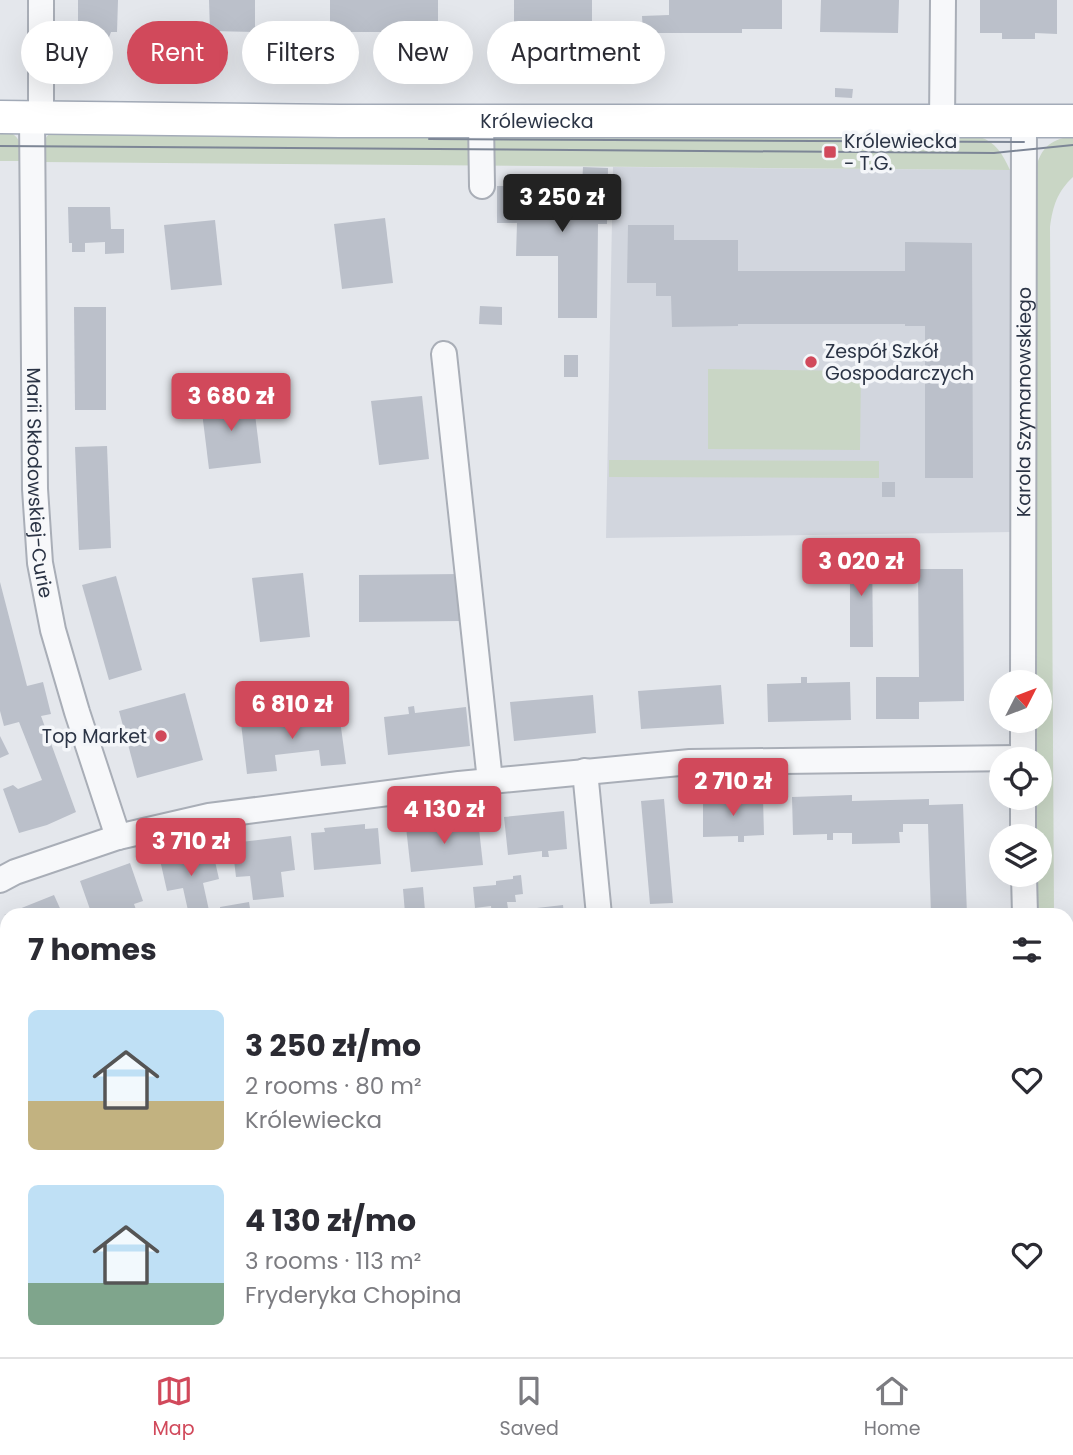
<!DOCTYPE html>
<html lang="en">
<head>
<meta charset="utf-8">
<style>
	:root { --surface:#fff; --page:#f7f7f7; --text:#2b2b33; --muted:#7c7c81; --line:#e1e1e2; --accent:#d1495b }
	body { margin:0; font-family:Poppins,sans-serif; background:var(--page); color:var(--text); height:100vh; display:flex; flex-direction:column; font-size:26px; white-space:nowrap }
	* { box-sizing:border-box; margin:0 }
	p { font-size:23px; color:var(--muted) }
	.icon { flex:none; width:38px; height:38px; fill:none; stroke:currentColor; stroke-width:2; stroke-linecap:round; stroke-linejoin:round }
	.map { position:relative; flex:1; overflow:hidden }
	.drawer { position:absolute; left:0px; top:908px; width:1074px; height:450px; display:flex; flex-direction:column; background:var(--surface); border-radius:21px 21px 0 0; box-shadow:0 7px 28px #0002 }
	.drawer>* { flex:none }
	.guide { position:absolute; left:21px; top:21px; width:700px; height:63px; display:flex; gap:14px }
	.needle { width:46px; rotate:48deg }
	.tools { position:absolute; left:989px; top:670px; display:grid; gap:14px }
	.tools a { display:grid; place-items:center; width:63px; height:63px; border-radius:50%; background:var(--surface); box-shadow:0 7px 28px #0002; font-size:35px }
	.price { position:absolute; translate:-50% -60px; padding:0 16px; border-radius:7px; background:var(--accent); color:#fff; font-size:23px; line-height:46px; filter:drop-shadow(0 2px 4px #0008) }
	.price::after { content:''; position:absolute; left:50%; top:42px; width:21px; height:16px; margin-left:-10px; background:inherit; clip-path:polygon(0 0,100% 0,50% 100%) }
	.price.selected { background:#222; color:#fff }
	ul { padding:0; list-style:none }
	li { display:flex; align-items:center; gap:21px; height:175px; padding:0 28px }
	li span { display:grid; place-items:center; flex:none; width:196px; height:140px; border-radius:10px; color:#555 }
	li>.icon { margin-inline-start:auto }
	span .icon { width:84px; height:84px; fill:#fffc; stroke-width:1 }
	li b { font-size:30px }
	h2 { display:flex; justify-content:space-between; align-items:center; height:84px; padding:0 28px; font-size:30px }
	.pill { padding:0 24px; border-radius:32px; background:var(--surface); box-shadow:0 7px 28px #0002; font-size:24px; line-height:63px }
	.pill.selected { background:var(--accent); color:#fff }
	.dock { display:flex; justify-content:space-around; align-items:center; height:98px; border-top:2px solid var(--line); background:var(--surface); font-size:19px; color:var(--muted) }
	.dock a { display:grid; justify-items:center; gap:4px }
	.dock .selected { color:var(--accent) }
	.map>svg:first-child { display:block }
	.built { fill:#d2d6de }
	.green { fill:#c9d6c5 }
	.building { fill:#bbc0ca }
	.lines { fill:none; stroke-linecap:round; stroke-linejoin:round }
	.minor-casing { stroke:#a9aeb7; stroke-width:28 }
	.major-casing { stroke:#a3abb8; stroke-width:35 }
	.minor { stroke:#f7f8fa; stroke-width:24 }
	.major { stroke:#fff; stroke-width:32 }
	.tram { stroke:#7d8696; stroke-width:2 }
	.poi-dot { fill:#d1495b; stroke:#f4f6f9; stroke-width:2.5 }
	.labels { text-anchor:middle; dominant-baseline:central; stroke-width:7; stroke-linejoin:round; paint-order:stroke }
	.street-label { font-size:19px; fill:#2b3445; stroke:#f4f6f9 }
	.poi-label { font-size:19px; fill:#2b3445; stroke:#f4f6f9; text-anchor:start }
</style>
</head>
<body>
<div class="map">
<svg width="1073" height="1357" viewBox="0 0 1073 1357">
	<rect width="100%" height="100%" fill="#e4e7ec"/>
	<polygon class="built" points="613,167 1010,170 1012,176 1013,532 606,538"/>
	<g class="green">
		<path d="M0,131c20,1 21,12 23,30h-23z"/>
		<path d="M52,132l928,5c16,5 23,18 30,33l-968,-8c1,-12 -1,-23 10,-30z"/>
		<path d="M1063,138h10v39c-16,15 -20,29 -23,50l4,688h-18l-1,-40h5v-39h-5v-38h5v-38h-6v-39h6v-39h-5v-510c4,-18 10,-29 28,-34z"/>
		<polygon points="708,369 861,371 860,450 708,449"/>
		<polygon points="609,460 879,461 879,478 609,477"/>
		<polygon points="1068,1015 1073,1048 1073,1133 1068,1103"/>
		<polygon points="563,1351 687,1351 689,1357 545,1357"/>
	</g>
	<g class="building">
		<polygon points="78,0 118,0 117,32 111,32 108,40 102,43 90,41 85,32 78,31"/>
		<polygon points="209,0 255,0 255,32 210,31"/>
		<rect x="330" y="0" width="108" height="32"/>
		<polygon points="514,0 592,0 592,31 514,29"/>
		<polygon points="669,0 782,0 782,29 742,29 742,33 643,33 642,16 669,15"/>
		<polygon points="821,0 899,0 898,33 820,32"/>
		<polygon points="980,0 1057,0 1057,34 1035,33 1035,39 1002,39 1002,33 980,33"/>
		<polygon points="835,88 853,89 852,98 835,97"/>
		<polygon points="583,167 608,168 607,224 598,224 597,318 558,318 558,256 516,256 517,223 497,223 497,186 582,186"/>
		<polygon points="68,207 110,207 111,229 124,229 124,253 105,254 105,242 85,243 85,252 72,252 72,243 69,243"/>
		<polygon points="385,218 393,283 342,289 334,224"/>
		<polygon points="215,220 222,285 171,290 164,225"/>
		<polygon points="628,225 674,225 674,240 738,240 738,271 905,271 905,242 972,243 973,478 925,478 925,326 905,326 905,324 738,324 738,326 672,327 671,296 656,296 656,283 627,283"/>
		<polygon points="480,306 502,307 502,325 479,324"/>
		<polygon points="74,307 106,307 106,410 75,410"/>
		<rect x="564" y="355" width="14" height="22"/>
		<polygon points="422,396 429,459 379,465 371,401"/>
		<polygon points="253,398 261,463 209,469 201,404"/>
		<polygon points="107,446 111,548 79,550 75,447"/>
		<rect x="882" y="482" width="13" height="15"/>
		<polygon points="850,549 872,549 873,647 850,647"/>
		<polygon points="918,569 963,569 964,701 919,702 919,719 876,719 876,677 919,677"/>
		<polygon points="303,573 310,637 260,642 252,578"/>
		<polygon points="461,574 461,621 359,622 359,575"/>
		<polygon points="116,576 142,670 109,680 82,585"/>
		<polygon points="0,582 27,686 43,682 51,714 41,716 76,812 47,825 19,833 3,789 13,785 18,789 42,780 19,722 4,726 0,711"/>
		<polygon points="801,677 807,677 807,683 850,682 851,720 768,722 767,684 801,683"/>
		<polygon points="721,685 724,724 641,729 638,691"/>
		<polygon points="185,693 203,760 137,778 119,711"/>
		<polygon points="593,695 596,733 514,741 510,702"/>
		<polygon points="414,706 415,713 466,707 470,746 388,755 384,717 409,714 408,707"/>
		<polygon points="339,713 346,764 321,766 319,750 275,755 277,771 247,774 241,723"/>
		<polygon points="0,736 9,754 0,758"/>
		<polygon points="852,795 852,801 929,799 929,805 963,804 967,915 931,915 928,824 903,824 903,832 899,832 900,843 852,844 852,833 833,833 833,840 827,840 827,834 793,835 792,797"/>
		<polygon points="763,798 764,835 744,836 744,842 738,842 738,836 703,837 703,799"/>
		<polygon points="664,799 673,903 650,904 641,801"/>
		<polygon points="564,811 567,849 548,851 549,857 542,857 542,851 508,855 504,817"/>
		<polygon points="478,820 483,865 411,872 406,827"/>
		<polygon points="365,824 365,829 378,828 381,864 314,870 311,833 325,832 324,828"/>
		<polygon points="291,836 295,870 281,872 284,897 253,900 250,876 236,877 232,843"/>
		<polygon points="212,848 219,879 203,883 210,915 189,915 183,888 167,891 160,860"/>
		<polygon points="130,863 143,901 134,904 138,915 106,915 105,912 92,915 80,881"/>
		<polygon points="521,875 523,894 515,895 516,902 507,902 509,915 492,915 491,906 475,908 473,887 496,885 496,881 513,879 513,876"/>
		<polygon points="423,887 425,911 405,913 403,889"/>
		<polygon points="54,895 63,915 4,915"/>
		<polygon points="249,902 251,915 221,915 220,907"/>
		<polygon points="563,905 564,915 528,915 528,909"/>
		<polygon points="6,1240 7,1255 0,1257 0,1242"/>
		<polygon points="7,1311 7,1349 0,1352 0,1314"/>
		<polygon points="739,1351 765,1351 767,1357 717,1357"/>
		<polygon points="807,1351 845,1351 845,1352 830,1355 831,1357 801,1357 800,1352"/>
	</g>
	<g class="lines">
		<defs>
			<g id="minor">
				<polyline points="41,0 41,117"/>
				<path id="s1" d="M32,117l3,372 5,74 13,67 24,82 41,125"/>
				<polyline points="481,121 482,186"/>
				<polyline points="942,123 943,0"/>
				<polyline points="444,354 490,781"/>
				<path id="s2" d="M1023,682l1,-561"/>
				<polyline points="1023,760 1023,721"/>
				<polyline points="585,771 599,915"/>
				<polyline points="1023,798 1023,836"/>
				<polyline points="1024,875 1025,915"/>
				<polyline points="0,880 15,872 118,837 209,816 459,784 690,762 1023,758"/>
				<polyline points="1068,1188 1073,1218"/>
				<polyline points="242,1357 309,1353 436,1357 514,1351"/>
			</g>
			<g id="major">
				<path id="s3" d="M0,117l340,4h733"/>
			</g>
		</defs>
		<use href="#minor" class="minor-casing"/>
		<use href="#major" class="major-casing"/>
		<use href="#minor" class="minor"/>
		<use href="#major" class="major"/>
		<g class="tram">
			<polyline points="429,139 1024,142"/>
			<polyline points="0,146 994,153 1073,145"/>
		</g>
	</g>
	<g class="poi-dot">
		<rect x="823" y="145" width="14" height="14" rx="3.5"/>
		<circle cx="811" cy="362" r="7"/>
		<circle cx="161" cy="736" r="7"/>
	</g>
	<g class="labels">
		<g class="street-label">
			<text stroke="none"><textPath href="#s3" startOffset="537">Królewiecka</textPath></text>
			<text stroke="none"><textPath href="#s2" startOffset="280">Karola Szymanowskiego</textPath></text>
			<text stroke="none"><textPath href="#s1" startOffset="366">Marii Skłodowskiej-Curie</textPath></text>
		</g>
		<g class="poi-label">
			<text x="844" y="141">Królewiecka<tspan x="844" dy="22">- T.G.</tspan></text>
			<text x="825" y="351">Zespół Szkół<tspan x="825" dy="22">Gospodarczych</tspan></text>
			<text x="147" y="736" text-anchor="end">Top Market</text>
		</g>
	</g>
</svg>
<div class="tools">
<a><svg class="needle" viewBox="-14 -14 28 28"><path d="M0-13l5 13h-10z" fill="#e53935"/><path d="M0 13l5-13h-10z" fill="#7c7c81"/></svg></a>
<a><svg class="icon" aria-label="locate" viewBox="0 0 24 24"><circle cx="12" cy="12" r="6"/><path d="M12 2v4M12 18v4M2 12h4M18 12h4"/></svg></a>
<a><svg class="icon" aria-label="layers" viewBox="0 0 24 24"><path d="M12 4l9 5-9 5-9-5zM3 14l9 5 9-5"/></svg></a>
</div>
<b class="price selected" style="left:562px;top:234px">3 250 zł</b>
<b class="price" style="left:231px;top:433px">3 680 zł</b>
<b class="price" style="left:861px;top:598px">3 020 zł</b>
<b class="price" style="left:292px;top:741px">6 810 zł</b>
<b class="price" style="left:733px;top:818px">2 710 zł</b>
<b class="price" style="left:444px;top:846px">4 130 zł</b>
<b class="price" style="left:191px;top:878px">3 710 zł</b>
<div class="guide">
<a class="pill">Buy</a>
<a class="pill selected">Rent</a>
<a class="pill">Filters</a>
<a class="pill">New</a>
<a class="pill">Apartment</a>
</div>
<section class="drawer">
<h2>7 homes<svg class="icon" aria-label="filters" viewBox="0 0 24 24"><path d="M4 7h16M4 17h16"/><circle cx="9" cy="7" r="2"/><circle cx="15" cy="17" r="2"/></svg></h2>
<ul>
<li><span style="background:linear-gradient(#bfe0f5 65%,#c2b280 0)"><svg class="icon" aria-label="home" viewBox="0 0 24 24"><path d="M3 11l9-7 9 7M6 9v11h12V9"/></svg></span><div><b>3 250 zł/mo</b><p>2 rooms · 80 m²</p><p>Królewiecka</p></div><svg class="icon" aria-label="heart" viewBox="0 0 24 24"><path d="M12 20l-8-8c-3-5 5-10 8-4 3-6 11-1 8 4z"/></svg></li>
<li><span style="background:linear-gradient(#bfe0f5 70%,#7fa58c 0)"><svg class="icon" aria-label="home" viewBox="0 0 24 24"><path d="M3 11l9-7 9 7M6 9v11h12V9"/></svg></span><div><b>4 130 zł/mo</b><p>3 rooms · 113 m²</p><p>Fryderyka Chopina</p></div><svg class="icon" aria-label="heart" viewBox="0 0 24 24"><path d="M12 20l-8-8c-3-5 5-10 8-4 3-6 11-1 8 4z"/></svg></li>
</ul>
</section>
</div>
<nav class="dock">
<a class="selected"><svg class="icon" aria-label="map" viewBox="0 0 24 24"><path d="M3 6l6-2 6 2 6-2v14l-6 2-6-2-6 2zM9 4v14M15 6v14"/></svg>Map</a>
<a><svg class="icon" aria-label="saved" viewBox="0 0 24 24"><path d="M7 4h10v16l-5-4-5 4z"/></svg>Saved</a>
<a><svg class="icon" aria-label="home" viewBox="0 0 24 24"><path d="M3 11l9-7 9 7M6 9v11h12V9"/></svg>Home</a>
</nav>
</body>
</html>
